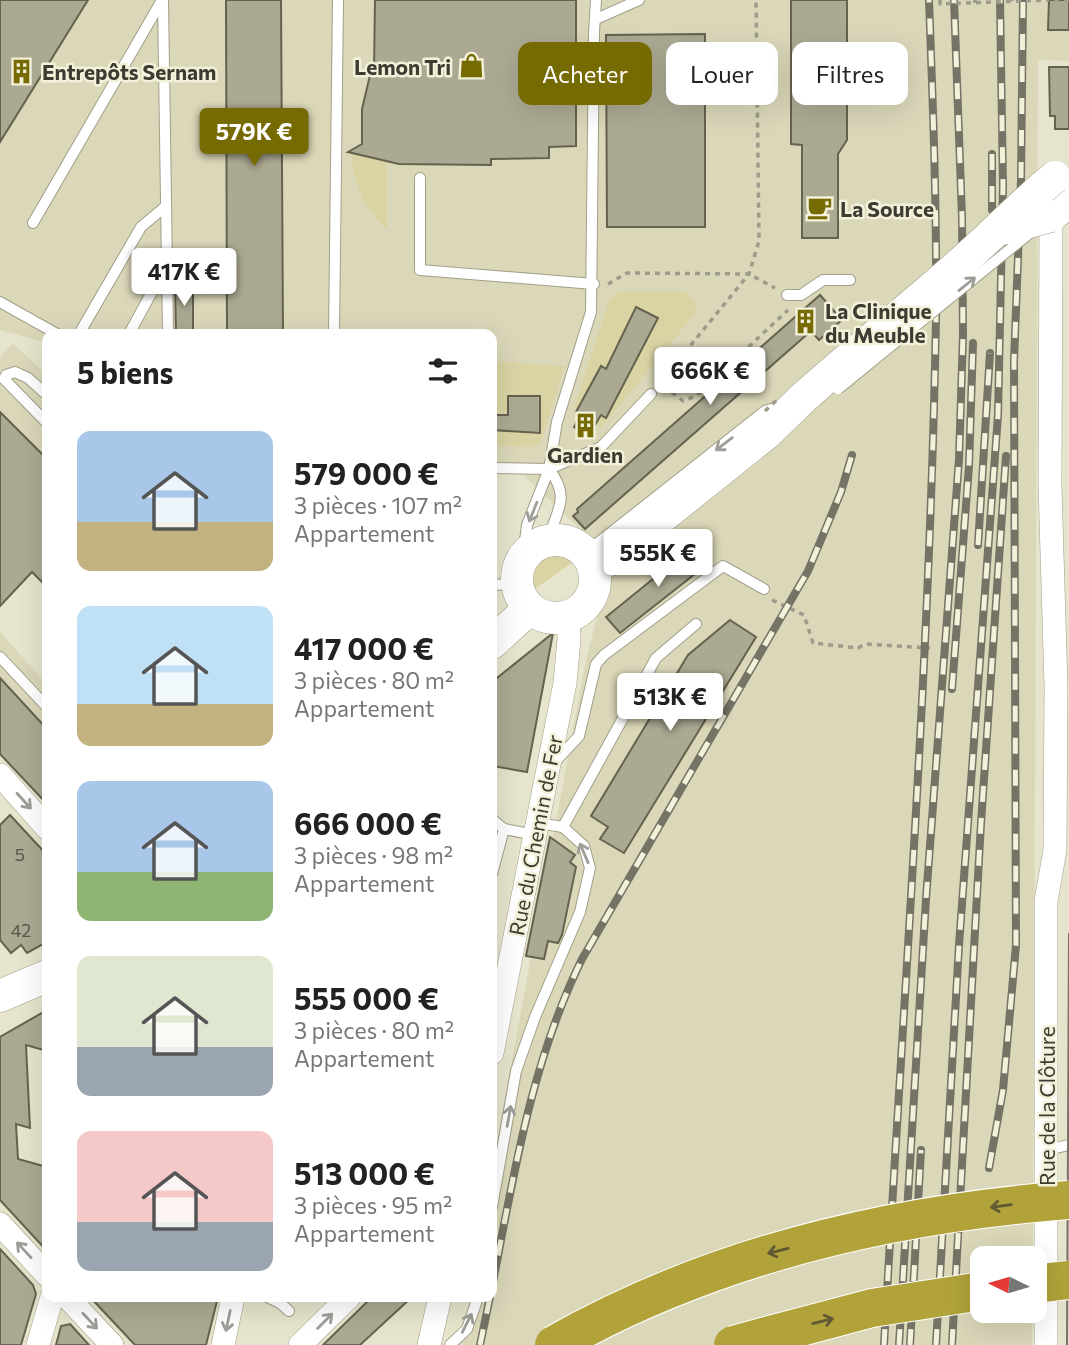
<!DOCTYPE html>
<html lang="fr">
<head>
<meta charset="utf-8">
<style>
	:root { --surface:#fff; --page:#f2f2f2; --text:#222; --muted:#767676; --accent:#766a02 }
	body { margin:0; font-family:Commissioner,sans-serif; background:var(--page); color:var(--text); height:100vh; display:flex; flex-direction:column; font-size:26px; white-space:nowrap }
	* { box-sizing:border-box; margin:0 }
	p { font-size:23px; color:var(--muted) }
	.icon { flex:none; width:38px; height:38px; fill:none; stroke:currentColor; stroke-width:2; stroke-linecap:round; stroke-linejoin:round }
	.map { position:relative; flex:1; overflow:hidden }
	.drawer { position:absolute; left:42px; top:329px; width:455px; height:973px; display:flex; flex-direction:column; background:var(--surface); border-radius:14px; box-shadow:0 7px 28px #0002 }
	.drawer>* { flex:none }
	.hud { position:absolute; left:518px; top:42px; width:444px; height:63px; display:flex; gap:14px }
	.needle { width:46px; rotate:275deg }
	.tools { position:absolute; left:970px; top:1246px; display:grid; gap:14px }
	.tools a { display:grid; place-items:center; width:77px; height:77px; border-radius:14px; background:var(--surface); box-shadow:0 7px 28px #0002; font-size:35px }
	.price { position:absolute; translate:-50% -60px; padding:0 16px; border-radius:7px; background:#fff; color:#222; font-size:23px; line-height:46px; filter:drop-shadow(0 2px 4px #0008) }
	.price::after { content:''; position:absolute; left:50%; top:42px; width:21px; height:16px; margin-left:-10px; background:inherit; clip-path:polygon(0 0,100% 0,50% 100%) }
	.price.selected { background:var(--accent); color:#fff }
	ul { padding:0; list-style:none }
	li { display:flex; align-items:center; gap:21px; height:175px; padding:0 35px }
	li span { display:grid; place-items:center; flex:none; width:196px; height:140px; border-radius:14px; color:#555 }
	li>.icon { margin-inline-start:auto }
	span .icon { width:84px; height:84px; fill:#fffc; stroke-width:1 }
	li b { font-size:30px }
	h2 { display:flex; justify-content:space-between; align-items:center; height:84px; padding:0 35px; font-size:30px }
	.tag { padding:0 24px; border-radius:14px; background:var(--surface); box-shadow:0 7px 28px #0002; font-size:24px; line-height:63px }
	.tag.selected { background:var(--accent); color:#fff }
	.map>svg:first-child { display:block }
	.built { fill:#dbd7b9 }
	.green { fill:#dad4a5 }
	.building { fill:#aca993; stroke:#65624e; stroke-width:2 }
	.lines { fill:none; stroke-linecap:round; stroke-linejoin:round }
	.lane-casing { stroke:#a19f88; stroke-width:12 }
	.street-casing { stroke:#a19f88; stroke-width:24 }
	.secondary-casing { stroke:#a19f88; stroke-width:33 }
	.path { stroke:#9d9b89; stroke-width:3.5; stroke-dasharray:5 5; stroke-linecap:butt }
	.lane { stroke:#fff; stroke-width:10 }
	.street { stroke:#fff; stroke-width:23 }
	.secondary { stroke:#fff; stroke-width:32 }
	.tram { stroke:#757365; stroke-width:2 }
	.rail-casing { stroke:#757365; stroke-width:8 }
	.rail { stroke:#f3f1d9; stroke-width:5; stroke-dasharray:16; stroke-linecap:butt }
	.lane-bridge-casing { stroke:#a19f88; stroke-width:12; stroke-linecap:butt }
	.secondary-bridge-casing { stroke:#a19f88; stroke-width:33; stroke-linecap:butt }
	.highway-bridge-casing { stroke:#fff; stroke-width:40; stroke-linecap:butt }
	.path-bridge { stroke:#9d9b89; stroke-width:3.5; stroke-dasharray:5 5; stroke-linecap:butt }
	.lane-bridge { stroke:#fff; stroke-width:10 }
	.secondary-bridge { stroke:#fff; stroke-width:32 }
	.highway-bridge { stroke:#b1a33a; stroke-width:38 }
	.oneway { stroke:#9e9d98 }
	.oneway2 { stroke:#605a34 }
	.labels { text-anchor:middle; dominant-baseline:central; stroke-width:5; stroke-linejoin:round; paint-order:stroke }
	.number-label { font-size:18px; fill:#59564a }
	.poi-label { font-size:21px; font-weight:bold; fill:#3d3b32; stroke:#f3f1d9; text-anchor:start }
	.street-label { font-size:21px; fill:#3d3b32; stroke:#f3f1d9 }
</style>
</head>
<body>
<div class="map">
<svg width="1069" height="1345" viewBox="0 0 1069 1345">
	<rect width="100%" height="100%" fill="#e6e4cc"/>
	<g class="built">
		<polygon points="0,0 1069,0 1069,61 1038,60 1033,1258 982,1258 982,1311 1032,1311 1032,1345 461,1345 470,1297 492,1297 492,1168 586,660 603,594 605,553 520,472 492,464 492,334 47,334 47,343 0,330"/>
		<polygon points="13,344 47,375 47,587 32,573 0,606 0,357"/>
		<polygon points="0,632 47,685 47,726 0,678"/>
	</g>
	<g class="green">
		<path d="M351,150l6,5 30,7v67c-23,-19 -35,-50 -36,-79z"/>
		<polygon points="628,291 685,291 697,303 695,314 601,428 574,408 609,300 618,292"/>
		<polygon points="492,361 564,366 541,442 532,447 495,446 495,431 492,430"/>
		<path d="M550,553l14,2 9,7 -41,29c-8,-17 2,-31 18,-38z"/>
	</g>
	<g class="building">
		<polygon points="0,0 88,0 0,142"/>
		<polygon points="226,0 281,0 283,334 227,334"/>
		<polygon points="375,0 576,0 576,146 549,147 549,158 491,159 491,165 399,164 348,152 362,144 362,109 371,71 374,70"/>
		<polygon points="791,0 847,0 847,140 838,154 838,238 802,238 802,145 791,144"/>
		<polygon points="1049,0 1069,0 1069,30 1048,30"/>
		<polygon points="705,34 705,227 607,227 606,35"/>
		<polygon points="1049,67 1069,67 1069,129 1055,129 1055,116 1050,116"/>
		<polygon points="175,283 193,283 193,334 176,334"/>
		<polygon points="820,295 842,320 819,340 811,331 585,529 573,516 578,512 577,509"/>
		<polygon points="636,307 658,318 606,418 601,415 589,435 574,427 580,415 576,412 601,366 606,369"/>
		<polygon points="508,396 540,396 540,433 492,430 492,415 508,415"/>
		<polygon points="0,412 47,459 47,587 32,572 0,606"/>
		<polygon points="695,545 710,562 620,633 606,617"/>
		<polygon points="730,620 756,637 624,853 600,839 608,827 591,816 688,655"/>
		<polygon points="553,633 527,772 492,766 492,682"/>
		<polygon points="0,678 47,729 47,804 0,754"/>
		<polygon points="10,815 47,855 47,942 27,953 21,945 11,953 0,940 0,825"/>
		<polygon points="550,837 575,855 570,862 576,867 562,935 558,943 548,941 544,959 526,956"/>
		<polygon points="47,1010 47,1051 26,1045 30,1128 16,1124 18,1159 47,1167 47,1251 0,1200 0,1037"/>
		<polygon points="0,1249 33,1285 36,1294 21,1345 0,1345"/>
		<polygon points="90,1297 218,1297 206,1345 135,1345"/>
		<polygon points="372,1297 412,1297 360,1345 323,1345"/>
		<polygon points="70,1324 89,1345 56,1345 61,1326"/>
	</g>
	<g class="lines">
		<defs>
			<g id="lane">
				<polyline points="163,0 168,334"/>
				<polyline points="596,19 639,0"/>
				<polyline points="420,178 420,270 594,284"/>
				<polyline points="33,223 162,0"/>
				<polyline points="787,295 801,295 823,280 850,280"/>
				<polyline points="0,302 57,334"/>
				<polyline points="79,334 141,227 166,206"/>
				<polyline points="129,334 166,266"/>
				<polyline points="334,334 338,0"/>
				<polyline points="47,395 28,378 15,372 6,375 4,379 47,423"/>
				<polyline points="492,468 549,469 601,447 651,394"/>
				<path d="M548,540c9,-31 23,-42 1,-71"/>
				<polyline points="585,553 765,411 781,406"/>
				<polyline points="523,557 527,525 549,469 557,422 591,312 594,32 596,0"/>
				<polyline points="492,585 517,584"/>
				<polyline points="0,657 47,707"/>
				<polyline points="554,763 579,736 596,664 604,655 723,566 764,589"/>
				<polyline points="492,819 504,829 535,835"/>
				<polyline points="563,827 656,658 696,624"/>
				<polyline points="492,874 504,829"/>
				<polyline points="1046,1150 1069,1145"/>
				<polyline points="492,1207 516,1071 535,1017 580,912 590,868 584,846 563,827 538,823"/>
				<polyline points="267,1297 280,1303 289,1311"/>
				<polyline points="450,1345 467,1329 478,1297"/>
			</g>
			<g id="street">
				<polyline points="0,775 47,828"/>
				<polyline points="492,1053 565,683 569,639 568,616"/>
				<polyline points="0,1224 47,1275"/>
				<polyline points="67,1297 112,1345"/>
				<polyline points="38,1345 52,1297"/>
				<polyline points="223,1345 233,1297"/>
				<polyline points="300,1345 349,1297"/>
				<polyline points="429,1345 440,1297"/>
				<polyline points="1046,1345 1046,901 1055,850 1056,686 1050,486 1051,216"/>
			</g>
			<g id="secondary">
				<polyline points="1051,216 1069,201"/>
				<circle cx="556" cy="579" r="39"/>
				<polyline points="593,568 607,561 767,433 803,398"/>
				<polyline points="492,643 530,608"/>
				<polyline points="0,996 47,976"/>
			</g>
		</defs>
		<use href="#lane" class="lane-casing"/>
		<use href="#street" class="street-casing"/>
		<use href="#secondary" class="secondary-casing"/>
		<g class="path">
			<polyline points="975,0 975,3"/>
			<polyline points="1048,0 1049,0"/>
			<polyline points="1054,0 1069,0"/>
			<polyline points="1012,1 1012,0"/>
			<polyline points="608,284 627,273 749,274 775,288"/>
			<polyline points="659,384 749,274 759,241 756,0"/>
			<polyline points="664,386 683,401 696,396 788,310"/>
			<polyline points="772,600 804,615 813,643 858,648 865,644 930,648"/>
			<polyline points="588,601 597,593"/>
		</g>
		<use href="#lane" class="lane"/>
		<use href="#street" class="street"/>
		<use href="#secondary" class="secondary"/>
		<polyline class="tram" points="1067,1345 1069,934"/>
		<defs>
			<g id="rail">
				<polyline points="992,154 992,210"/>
				<polyline points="978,545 990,353"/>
				<polyline points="952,689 969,466 973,343"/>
				<polyline points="989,1168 1003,1090 1016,945 1014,361 1021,180 1023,0"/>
				<path d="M492,1287c22,-113 39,-224 90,-328l226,-388 33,-79 11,-37"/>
				<polyline points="480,1345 490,1297"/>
				<path d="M884,1345c19,-342 46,-684 52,-1027 1,-106 -3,-212 -7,-318"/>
				<polyline points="899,1345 926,899 959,459 963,335 962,217 954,0"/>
				<polyline points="910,1345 921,1150"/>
				<polyline points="936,1345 959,945 998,415 1003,186 1000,0"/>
				<polyline points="952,1345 981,823 1006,456"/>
			</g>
		</defs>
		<use href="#rail" class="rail-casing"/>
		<use href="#rail" class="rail"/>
		<defs>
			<polyline id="lane-bridge" points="838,389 1031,232"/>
			<g id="secondary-bridge">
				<polyline points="998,230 1051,216"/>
				<path d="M803,398c47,-42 96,-81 144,-123 37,-31 70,-67 108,-98"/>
			</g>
			<g id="highway-bridge">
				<polyline points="1034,1284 1069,1280"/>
				<path d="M554,1345c158,-90 335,-131 515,-145"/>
				<polyline points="733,1345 872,1308 982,1291"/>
			</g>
		</defs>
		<use href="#lane-bridge" class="lane-bridge-casing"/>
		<use href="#secondary-bridge" class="secondary-bridge-casing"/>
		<use href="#highway-bridge" class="highway-bridge-casing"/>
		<g class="path-bridge">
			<polyline points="940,0 940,4 1048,0"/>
			<polyline points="765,411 778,399"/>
		</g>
		<use href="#lane-bridge" class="lane-bridge"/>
		<use href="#secondary-bridge" class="secondary-bridge"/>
		<use href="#highway-bridge" class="highway-bridge"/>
	</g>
	<defs><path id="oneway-shaft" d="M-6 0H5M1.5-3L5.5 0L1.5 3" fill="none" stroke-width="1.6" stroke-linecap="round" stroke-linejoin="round" transform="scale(1.75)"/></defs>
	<g class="oneway">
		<use href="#oneway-shaft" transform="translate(967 284) rotate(-39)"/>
		<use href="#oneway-shaft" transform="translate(724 444) rotate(142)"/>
		<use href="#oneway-shaft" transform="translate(533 512) rotate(112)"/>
		<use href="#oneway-shaft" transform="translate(24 801) rotate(48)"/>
		<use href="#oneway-shaft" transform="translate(584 853) rotate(-113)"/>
		<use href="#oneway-shaft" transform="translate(509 1116) rotate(-80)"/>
		<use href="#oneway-shaft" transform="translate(24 1250) rotate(-133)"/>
		<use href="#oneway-shaft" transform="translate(90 1321) rotate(47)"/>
		<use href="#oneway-shaft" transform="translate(228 1321) rotate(102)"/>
		<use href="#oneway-shaft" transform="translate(325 1321) rotate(-45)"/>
		<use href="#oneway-shaft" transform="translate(467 1323) rotate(-63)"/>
	</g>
	<g class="oneway2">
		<use href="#oneway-shaft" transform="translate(1001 1206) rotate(172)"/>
		<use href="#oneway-shaft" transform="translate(778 1251) rotate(166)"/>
		<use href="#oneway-shaft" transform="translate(823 1321) rotate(-14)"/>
	</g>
	<defs>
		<symbol id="shop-bare" viewBox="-9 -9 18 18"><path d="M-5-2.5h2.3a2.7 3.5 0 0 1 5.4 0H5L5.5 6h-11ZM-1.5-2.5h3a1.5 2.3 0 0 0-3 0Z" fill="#766a02" stroke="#f3f1d9" stroke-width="2.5" paint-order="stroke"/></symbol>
		<symbol id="building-bare" viewBox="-9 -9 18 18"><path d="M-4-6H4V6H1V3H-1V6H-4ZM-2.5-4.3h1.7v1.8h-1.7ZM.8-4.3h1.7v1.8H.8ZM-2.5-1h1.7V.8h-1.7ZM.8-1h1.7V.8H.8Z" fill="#766a02" stroke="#f3f1d9" stroke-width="2.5" paint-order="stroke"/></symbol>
		<symbol id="cafe-bare" viewBox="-9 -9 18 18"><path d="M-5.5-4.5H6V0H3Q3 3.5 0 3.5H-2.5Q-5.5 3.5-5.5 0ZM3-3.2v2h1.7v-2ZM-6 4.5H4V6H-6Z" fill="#766a02" stroke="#f3f1d9" stroke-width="2.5" paint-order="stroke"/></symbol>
	</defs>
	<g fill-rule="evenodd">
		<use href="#shop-bare" x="454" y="48" width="35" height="35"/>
		<use href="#building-bare" x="4" y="54" width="35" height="35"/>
		<use href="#cafe-bare" x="802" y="190" width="35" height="35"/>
		<use href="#building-bare" x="788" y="304" width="35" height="35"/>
		<use href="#building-bare" x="568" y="408" width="35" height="35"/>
	</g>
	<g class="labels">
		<g class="number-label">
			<text x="20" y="854">5</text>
			<text x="21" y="930">42</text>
		</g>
		<g class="poi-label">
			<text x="451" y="66" text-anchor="end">Lemon Tri</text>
			<text x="42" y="71">Entrepôts Sernam</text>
			<text x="840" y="208">La Source</text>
			<text x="825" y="310">La Clinique<tspan x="825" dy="24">du Meuble</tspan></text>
			<text x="585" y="454" text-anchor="middle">Gardien</text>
		</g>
		<g class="street-label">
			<text transform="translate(535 835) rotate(-79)">Rue du Chemin de Fer</text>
			<text transform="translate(1046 1106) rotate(-90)">Rue de la Clôture</text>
		</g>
	</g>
</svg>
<div class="tools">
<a><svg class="needle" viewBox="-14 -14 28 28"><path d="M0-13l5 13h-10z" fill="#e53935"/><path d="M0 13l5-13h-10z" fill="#767676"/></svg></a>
</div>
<b class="price selected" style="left:254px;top:168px">579K €</b>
<b class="price" style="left:184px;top:308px">417K €</b>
<b class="price" style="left:710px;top:407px">666K €</b>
<b class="price" style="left:658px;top:589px">555K €</b>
<b class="price" style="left:670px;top:733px">513K €</b>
<div class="hud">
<a class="tag selected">Acheter</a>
<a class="tag">Louer</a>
<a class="tag">Filtres</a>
</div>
<section class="drawer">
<h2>5 biens<svg class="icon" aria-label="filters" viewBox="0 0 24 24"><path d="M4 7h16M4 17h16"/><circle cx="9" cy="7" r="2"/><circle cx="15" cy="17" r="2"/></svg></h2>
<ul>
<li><span style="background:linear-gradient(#a9c7e8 65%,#c2b280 0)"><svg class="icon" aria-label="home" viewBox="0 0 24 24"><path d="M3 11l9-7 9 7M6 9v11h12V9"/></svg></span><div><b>579 000 €</b><p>3 pièces · 107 m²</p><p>Appartement</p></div></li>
<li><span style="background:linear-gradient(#bfe0f5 70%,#c2b280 0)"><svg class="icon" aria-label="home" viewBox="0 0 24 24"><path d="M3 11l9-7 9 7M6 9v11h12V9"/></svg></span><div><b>417 000 €</b><p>3 pièces · 80 m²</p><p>Appartement</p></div></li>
<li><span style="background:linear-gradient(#a9c7e8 65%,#8fb573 0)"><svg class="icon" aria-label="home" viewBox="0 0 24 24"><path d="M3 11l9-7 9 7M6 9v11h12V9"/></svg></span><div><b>666 000 €</b><p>3 pièces · 98 m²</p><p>Appartement</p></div></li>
<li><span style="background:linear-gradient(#dfe7d0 65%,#9aa5b1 0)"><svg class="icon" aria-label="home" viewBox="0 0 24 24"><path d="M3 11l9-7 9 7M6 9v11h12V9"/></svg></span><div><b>555 000 €</b><p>3 pièces · 80 m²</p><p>Appartement</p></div></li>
<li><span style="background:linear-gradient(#f6c9c9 65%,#9aa5b1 0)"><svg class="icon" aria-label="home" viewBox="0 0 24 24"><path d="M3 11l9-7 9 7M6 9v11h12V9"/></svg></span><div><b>513 000 €</b><p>3 pièces · 95 m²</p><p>Appartement</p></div></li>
</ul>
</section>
</div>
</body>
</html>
